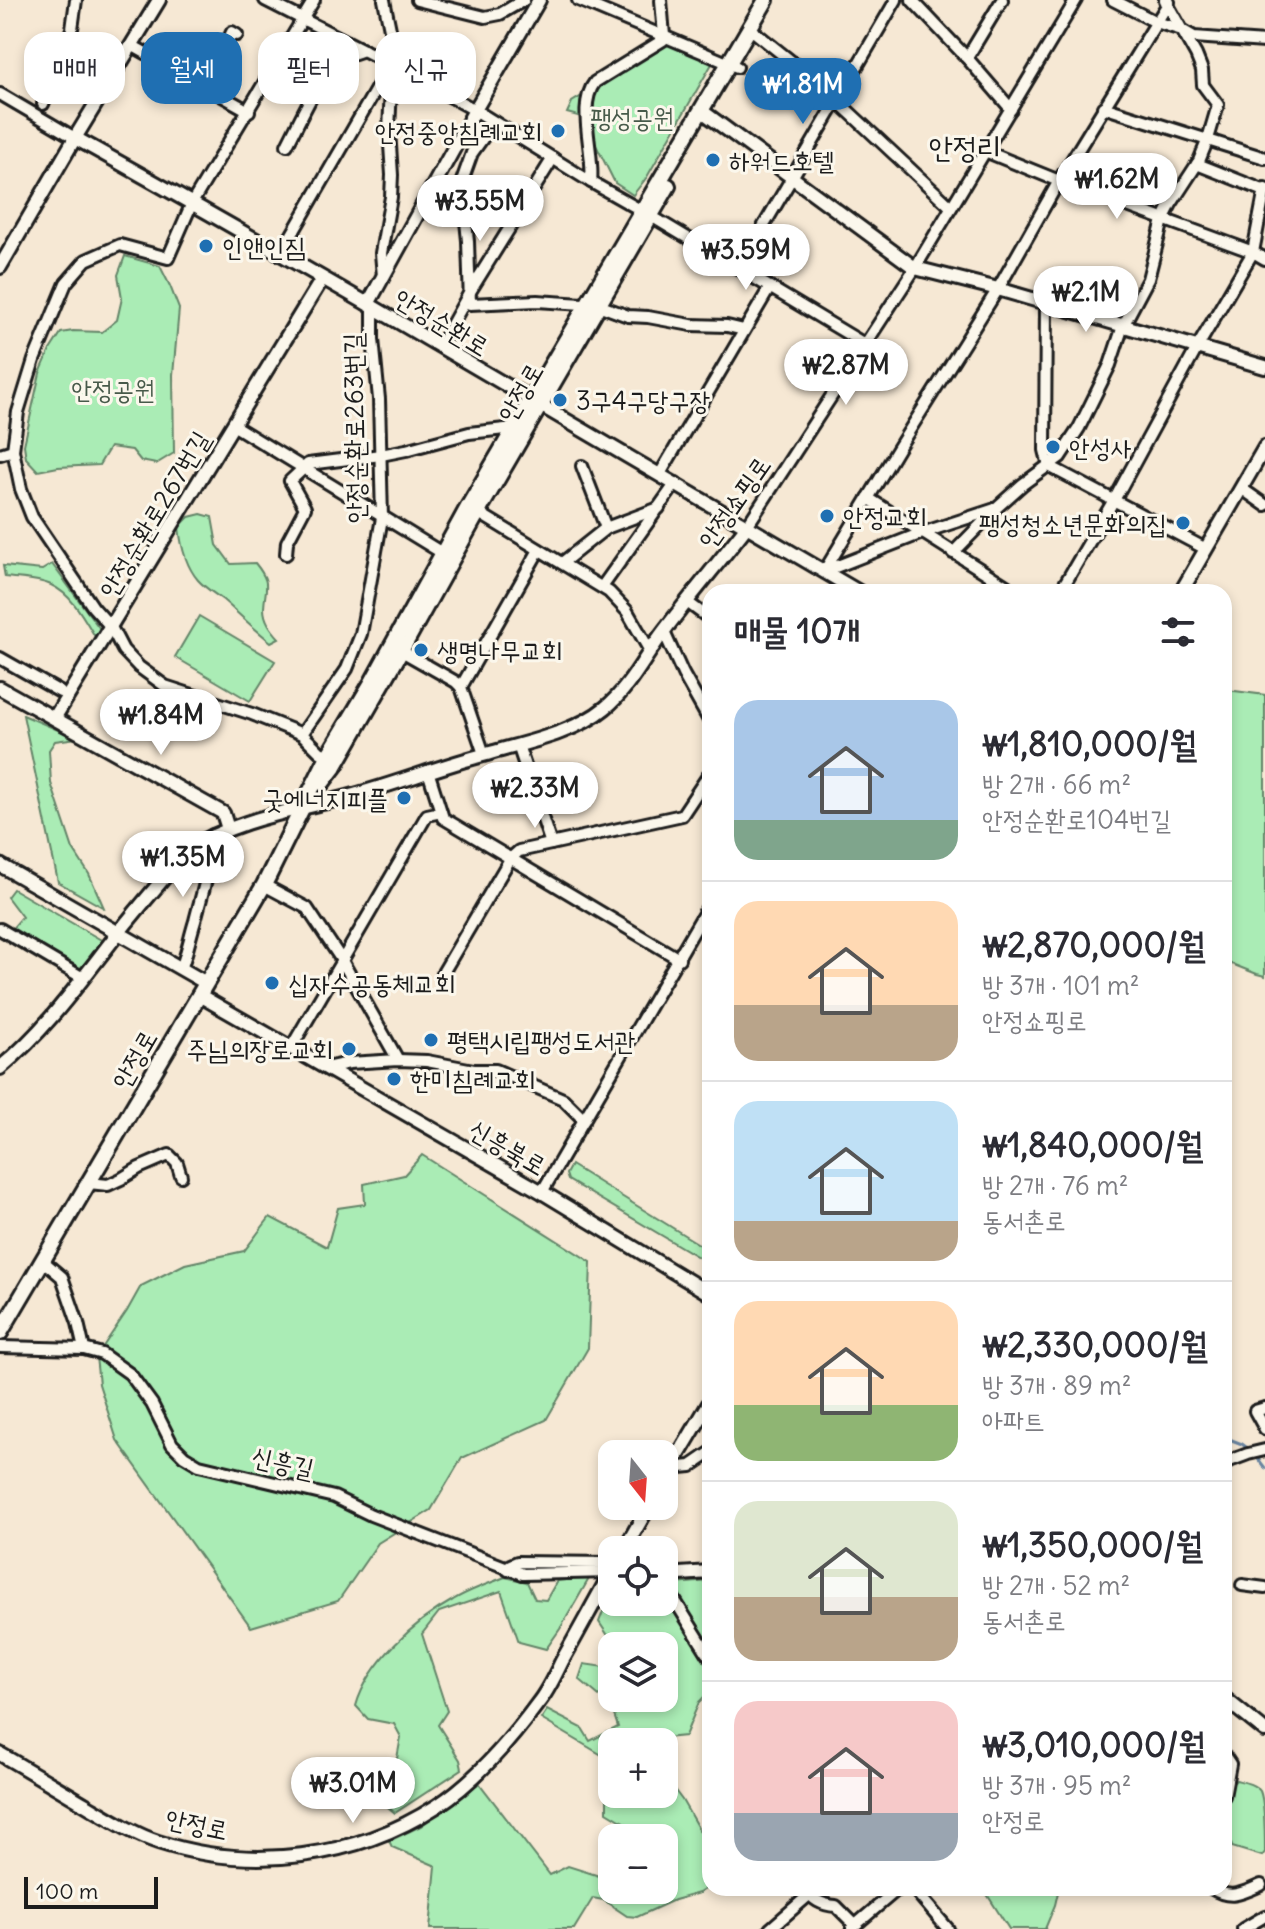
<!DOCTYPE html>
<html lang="ko">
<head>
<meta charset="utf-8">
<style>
	:root { --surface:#fff; --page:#f2f2f3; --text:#2b2b33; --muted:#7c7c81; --line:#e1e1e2; --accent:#1f6fb2 }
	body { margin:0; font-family:Delius,"Poor Story",sans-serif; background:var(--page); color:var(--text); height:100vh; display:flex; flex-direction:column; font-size:30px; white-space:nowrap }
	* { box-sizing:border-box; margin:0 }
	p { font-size:26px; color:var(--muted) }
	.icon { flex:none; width:44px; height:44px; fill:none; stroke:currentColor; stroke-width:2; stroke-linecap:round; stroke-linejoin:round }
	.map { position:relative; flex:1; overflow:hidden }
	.side { position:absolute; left:702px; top:584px; width:530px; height:1312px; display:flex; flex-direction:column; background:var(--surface); border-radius:24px; box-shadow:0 4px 12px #0003 }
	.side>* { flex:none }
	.top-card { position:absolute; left:24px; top:32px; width:558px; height:72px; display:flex; gap:16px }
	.needle { width:52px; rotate:163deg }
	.fabs { position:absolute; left:598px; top:1440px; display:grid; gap:16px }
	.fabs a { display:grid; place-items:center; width:80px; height:80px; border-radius:16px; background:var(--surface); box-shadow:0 4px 12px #0003; font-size:40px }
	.scale { position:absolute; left:24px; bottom:20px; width:134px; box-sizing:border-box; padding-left:8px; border:4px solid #1c1c1c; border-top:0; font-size:22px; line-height:28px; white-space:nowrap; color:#1c1c1c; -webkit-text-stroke:6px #fbf7ec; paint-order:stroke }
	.price { position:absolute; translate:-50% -68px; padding:0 18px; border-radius:28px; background:#fff; color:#222; font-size:26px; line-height:52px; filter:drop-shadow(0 2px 4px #0008) }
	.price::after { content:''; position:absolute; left:50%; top:48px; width:24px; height:18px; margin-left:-12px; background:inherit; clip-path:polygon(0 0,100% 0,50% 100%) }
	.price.current { background:var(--accent); color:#fff }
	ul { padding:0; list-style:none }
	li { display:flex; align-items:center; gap:24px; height:200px; padding:0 32px }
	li+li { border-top:2px solid var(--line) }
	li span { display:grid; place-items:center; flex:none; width:224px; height:160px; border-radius:24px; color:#555 }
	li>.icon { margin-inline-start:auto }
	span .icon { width:96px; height:96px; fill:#fffc; stroke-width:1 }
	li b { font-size:34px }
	h2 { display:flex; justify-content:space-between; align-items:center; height:96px; padding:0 32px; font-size:34px }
	.pill { padding:0 28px; border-radius:24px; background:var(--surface); box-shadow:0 4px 12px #0003; font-size:28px; line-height:72px }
	.pill.current { background:var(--accent); color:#fff }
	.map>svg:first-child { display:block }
	.green { fill:#aaecb5; stroke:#638468; stroke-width:2 }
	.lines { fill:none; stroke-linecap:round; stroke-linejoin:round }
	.stream { stroke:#6984a0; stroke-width:3 }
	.minor-casing { stroke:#1c1c1c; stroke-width:16 }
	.tertiary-casing { stroke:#1c1c1c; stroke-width:18 }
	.secondary-casing { stroke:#1c1c1c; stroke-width:20 }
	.minor { stroke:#fbf7ec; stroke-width:10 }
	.tertiary { stroke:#fbf7ec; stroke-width:12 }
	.secondary { stroke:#fbf7ec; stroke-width:14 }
	.poi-dot { fill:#1f6fb2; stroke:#fbf7ec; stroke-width:3 }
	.labels { text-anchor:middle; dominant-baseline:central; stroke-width:6; stroke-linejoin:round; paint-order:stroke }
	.park-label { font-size:26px; fill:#475a4a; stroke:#fbf7ec }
	.poi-label { font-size:26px; fill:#1c1c1c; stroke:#fbf7ec; text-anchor:start }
	.street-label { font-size:26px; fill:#1c1c1c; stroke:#fbf7ec }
	.quarter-label { font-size:30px; fill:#1c1c1c; stroke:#fbf7ec }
</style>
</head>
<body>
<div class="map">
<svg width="1265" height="1929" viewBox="0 0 1265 1929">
	<rect width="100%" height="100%" fill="#f6e8d4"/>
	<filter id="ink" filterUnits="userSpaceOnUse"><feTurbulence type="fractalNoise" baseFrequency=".0125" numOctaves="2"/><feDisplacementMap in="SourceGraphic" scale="16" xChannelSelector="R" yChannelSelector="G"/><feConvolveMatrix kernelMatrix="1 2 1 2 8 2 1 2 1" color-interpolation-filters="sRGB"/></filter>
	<g filter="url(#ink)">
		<g class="green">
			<polygon points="670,42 713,62 647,177 633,195 615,183 582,117 567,113 572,102"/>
			<polygon points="125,256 160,266 170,286 179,309 173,375 174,453 156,464 141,461 132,450 110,447 99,465 58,467 38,471 26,458 24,445 40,373 50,350 61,333 73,331 102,332 117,320 122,298 118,275"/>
			<path d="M201,514l11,3 5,28 14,19 24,-1c17,21 10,23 9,45 0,12 7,21 15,30l-8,4c-17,-13 -32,-28 -48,-42 -8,-6 -18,-12 -25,-20 -12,-14 -17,-34 -19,-53l10,-10z"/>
			<path d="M52,564l48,65v4l-3,7c-12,-20 -24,-45 -46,-55 -13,-6 -32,-6 -46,-8l-2,-11 39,4z"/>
			<polygon points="199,616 275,661 250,701 175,657"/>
			<polygon points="1227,690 1265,695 1265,976 1257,974 1224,961 1224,693"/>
			<polygon points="23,715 77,738 55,741 49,750 51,783 73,849 89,874 104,908 58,882"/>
			<polygon points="13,889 103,941 82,970 10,931 22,917 7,897"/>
			<polygon points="422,1155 591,1262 588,1348 546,1420 462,1458 431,1510 378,1543 338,1601 251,1627 117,1440 99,1384 96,1357 127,1311 141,1286 185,1264 244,1251 270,1217 327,1247 338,1208 365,1204 364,1184 404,1175"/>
			<polygon points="571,1165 710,1251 710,1264 568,1180 566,1174"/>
			<path d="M505,1577l22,5 8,17 11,1 11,-19 33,-4 -30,52 -14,20 -27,-7 -18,-51 -62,21 -17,22 25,77 -9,14 22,35 2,9 -67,44 -7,-6 13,-70 -7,-13 -26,-5 -12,-13c12,-43 59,-85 97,-106 16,-10 35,-16 52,-23z"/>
			<polygon points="710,1581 710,1691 699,1702 685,1736 655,1739 655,1742 612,1742 612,1761 541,1719 547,1710 582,1728 590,1741 618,1727 611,1706 579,1679 584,1664 604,1667 612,1656 612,1698 664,1698 664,1646 615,1646 599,1622 612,1588 612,1602 664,1602 664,1589 674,1584"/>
			<polygon points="612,1776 612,1794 664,1794 664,1776 682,1800 710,1849 710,1886 699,1893 674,1900 637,1917 627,1916 603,1900 593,1898 574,1929 430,1929 436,1866 392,1847 389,1841 421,1826 479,1783 550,1875 568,1866 612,1880 612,1890 664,1890 664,1838 650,1838 607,1812 607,1790"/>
			<path d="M1236,1780c8,2 19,4 24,11 5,12 5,46 5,61l-3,4 -30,-9c-4,-14 -9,-42 -5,-56 2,-4 6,-8 9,-11z"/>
			<polygon points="983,1888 1059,1888 1055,1905 1045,1929 1009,1929"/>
		</g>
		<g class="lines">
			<g class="stream">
				<polyline points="1224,1437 1242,1444 1250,1450"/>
				<polyline points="1255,1455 1265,1468"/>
			</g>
			<defs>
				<g id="minor">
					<polyline points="265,0 391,64 475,110 591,182 651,216 866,345"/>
					<polyline points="417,0 485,17 500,14 524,0"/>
					<polyline points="578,0 737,67"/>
					<polyline points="912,0 967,58 1011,109"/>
					<polyline points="1113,0 1156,22 1182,30 1194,37 1265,42"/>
					<polyline points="748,29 757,34 817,82 951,207"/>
					<polyline points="133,46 249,111"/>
					<polyline points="967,58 1002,0"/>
					<polyline points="207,87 232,32 237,35"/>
					<polyline points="0,94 75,138"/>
					<polyline points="43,104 72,29 76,0"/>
					<polyline points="1103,107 1265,158"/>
					<polyline points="494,122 472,153 462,181 468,241 470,304 537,301 598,305 628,316 648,317 691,325 727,326 744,330"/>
					<path d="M287,145c11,-21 32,-68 48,-82 8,-7 20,-10 29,-13"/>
					<polyline points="985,151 1059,181 1253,252 1265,259"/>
					<polyline points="1197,164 1265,191"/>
					<path d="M591,182c4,-28 -15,-76 4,-100l68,-42 1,-4 -3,-36"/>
					<polyline points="280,255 390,65"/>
					<polyline points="739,268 896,0"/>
					<polyline points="383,276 381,253 391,197 392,175 389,130 393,44 384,0"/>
					<polyline points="1046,304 1045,450 1049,466 1206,549"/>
					<polyline points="440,346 471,290 553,158"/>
					<polyline points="233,425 447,556"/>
					<polyline points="0,454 13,450"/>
					<polyline points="582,466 606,528"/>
					<polyline points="660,474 770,287"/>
					<polyline points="1241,488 1265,505"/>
					<polyline points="868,498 1016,592"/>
					<polyline points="474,510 609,592 627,611 650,651"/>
					<polyline points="747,526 915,268 1076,0"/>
					<polyline points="953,553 994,511"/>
					<polyline points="286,554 287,542 305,508 290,481 308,464 381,455 406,450 469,433 514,428 518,431"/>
					<polyline points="562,563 606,528 659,508"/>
					<polyline points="825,570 899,447 998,289 1059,181 1169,2"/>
					<polyline points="825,571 922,533 995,509 1023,484 1060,457 1079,428 1110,365 1123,326 1148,279 1163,220 1171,204 1199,161 1208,139 1218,105 1203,85 1202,70 1196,55 1165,0"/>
					<polyline points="602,587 676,483"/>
					<polyline points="1060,592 1118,493 1198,346 1253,252 1265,189"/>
					<polyline points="687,602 710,619"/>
					<polyline points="664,632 683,674 710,722"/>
					<polyline points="398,649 456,682 461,687"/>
					<polyline points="0,658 60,692"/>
					<polyline points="302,734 252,714 165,686 139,667 123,650 111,627 93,607 32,517 21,489 13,450 18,412 34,360 66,283 86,260 120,245 168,258 192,203 314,0"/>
					<polyline points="518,745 551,844"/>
					<polyline points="484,754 461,687 539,550"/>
					<polyline points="328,756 320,752 302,734 347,669 361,634 382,518 379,399 373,339 373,307"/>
					<polyline points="428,771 443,818 679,959"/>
					<polyline points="146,857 170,871"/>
					<polyline points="264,885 307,908 341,959 398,1060"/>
					<polyline points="0,929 83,978"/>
					<path d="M181,969c6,-16 9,-32 14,-48 8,-32 16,-53 18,-86"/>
					<polyline points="441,976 510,859 519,851 682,815 710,773"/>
					<polyline points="291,1048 427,815 441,812"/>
					<polyline points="326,1068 349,1063 398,1060 427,1061 474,1070 496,1070 563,1099 584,1120"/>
					<polyline points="89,1183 108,1185 121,1179 139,1168 169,1155 177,1163 181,1176"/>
					<polyline points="542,1192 710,903"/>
					<polyline points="43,1261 62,1277 78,1323 84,1349 102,1354 130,1374 152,1404 172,1444 184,1456 199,1465 334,1497 371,1515 523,1574 612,1572"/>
					<polyline points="0,1347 84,1349"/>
					<polyline points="1265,1408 1255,1411 1265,1429"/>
					<polyline points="1224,1463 1248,1454 1265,1450"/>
					<polyline points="670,1468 691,1466 710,1453"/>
					<polyline points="508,1570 510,1565 517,1562 612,1563"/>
					<polyline points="664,1583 710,1657"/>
					<polyline points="1242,1585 1265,1588"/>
					<polyline points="710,1742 708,1742 710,1745"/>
					<polyline points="1224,1755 1230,1764 1224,1796"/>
					<path d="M804,1888c9,12 17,17 32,18l19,19"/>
					<polyline points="913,1888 948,1929"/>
					<path d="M1211,1888c19,12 30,6 50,-3"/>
					<polyline points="852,1928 899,1888"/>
					<polyline points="770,1929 817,1888"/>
					<polyline points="1243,1929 1265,1916"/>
				</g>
				<g id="tertiary">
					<polyline points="702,111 915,268 998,289 1265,367"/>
					<path d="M75,138c100,55 199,112 298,169l486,285"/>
					<polyline points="0,267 75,138 159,0"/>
					<polyline points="368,304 475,110 539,0"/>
					<polyline points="1181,592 1265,447"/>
					<polyline points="0,688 223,813 228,829"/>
					<polyline points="55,717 322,279"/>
					<polyline points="0,865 206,983"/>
					<polyline points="199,995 542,1192 710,1294"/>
					<path d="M0,1068c45,-37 79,-85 115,-131 23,-29 48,-58 72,-86 42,-29 99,-39 148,-51 51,-12 101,-33 152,-46 37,-11 88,-21 118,-46 25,-20 40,-52 59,-77 27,-36 56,-70 83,-105"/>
					<polyline points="664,1479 710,1402"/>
					<polyline points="624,1550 649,1506"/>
					<polyline points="664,1575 710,1572"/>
					<polyline points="1224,1698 1265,1731"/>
					<path d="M0,1754c30,17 59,35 88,52 22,13 46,28 70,36 93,30 197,17 279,-36 40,-26 73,-65 101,-103 10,-12 17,-28 24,-42 17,-30 33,-60 50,-90"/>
				</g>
				<g id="secondary">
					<polyline points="322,783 335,766 401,651 478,512 668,186"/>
					<polyline points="0,1333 264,885 328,756 371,684 468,507 766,0"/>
				</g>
			</defs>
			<use href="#minor" class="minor-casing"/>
			<use href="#tertiary" class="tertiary-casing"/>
			<use href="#secondary" class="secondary-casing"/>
			<use href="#minor" class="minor"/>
			<use href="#tertiary" class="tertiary"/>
			<use href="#secondary" class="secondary"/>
		</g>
	</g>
	<g class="poi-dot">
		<circle cx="558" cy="131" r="8"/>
		<circle cx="713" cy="160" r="8"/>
		<circle cx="206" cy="246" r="8"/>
		<circle cx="560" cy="400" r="8"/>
		<circle cx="1053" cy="447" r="8"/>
		<circle cx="827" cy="516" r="8"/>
		<circle cx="1183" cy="523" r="8"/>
		<circle cx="421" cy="650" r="8"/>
		<circle cx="404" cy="798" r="8"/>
		<circle cx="272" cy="983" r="8"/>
		<circle cx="431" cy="1040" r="8"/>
		<circle cx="349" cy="1049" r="8"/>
		<circle cx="394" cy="1079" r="8"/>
	</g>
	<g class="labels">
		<g class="park-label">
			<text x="632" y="117">팽성공원</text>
			<text x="113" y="389">안정공원</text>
		</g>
		<g class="poi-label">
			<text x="542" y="131" text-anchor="end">안정중앙침례교회</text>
			<text x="729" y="160">하워드호텔</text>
			<text x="222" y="246">인앤인짐</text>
			<text x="576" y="400">3구4구당구장</text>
			<text x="1069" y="447">안성사</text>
			<text x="843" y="516">안정교회</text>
			<text x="1167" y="523" text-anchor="end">팽성청소년문화의집</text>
			<text x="437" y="650">생명나무교회</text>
			<text x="388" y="798" text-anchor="end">굿에너지피플</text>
			<text x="288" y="983">십자수공동체교회</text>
			<text x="447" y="1040">평택시립팽성도서관</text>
			<text x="333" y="1049" text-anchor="end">주님의장로교회</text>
			<text x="410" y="1079">한미침례교회</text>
		</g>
		<g class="street-label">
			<text transform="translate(442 322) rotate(31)">안정순환로</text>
			<text transform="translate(520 392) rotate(-60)">안정로</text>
			<text transform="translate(354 428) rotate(-91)">안정순환로263번길</text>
			<text transform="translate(734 502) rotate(-55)">안정쇼핑로</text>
			<text transform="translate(154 514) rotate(-59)">안정순환로267번길</text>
			<text transform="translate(134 1059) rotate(-60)">안정로</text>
			<text transform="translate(508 1147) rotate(30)">신흥북로</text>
			<text transform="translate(283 1462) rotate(13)">신흥길</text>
			<text transform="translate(197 1824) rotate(12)">안정로</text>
		</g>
		<g class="quarter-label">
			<text x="965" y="147">안정리</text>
		</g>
	</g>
</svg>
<div class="fabs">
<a><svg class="needle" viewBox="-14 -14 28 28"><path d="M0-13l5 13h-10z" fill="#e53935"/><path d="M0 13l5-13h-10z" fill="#7c7c81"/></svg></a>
<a><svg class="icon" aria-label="locate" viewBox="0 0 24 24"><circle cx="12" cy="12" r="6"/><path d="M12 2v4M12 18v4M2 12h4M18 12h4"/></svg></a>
<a><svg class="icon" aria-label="layers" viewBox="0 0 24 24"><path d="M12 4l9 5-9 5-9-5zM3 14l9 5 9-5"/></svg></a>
<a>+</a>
<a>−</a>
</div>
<div class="scale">100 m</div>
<b class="price current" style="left:803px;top:126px">₩1.81M</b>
<b class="price" style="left:1117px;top:221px">₩1.62M</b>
<b class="price" style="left:480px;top:243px">₩3.55M</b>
<b class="price" style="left:746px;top:292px">₩3.59M</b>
<b class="price" style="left:1086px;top:334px">₩2.1M</b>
<b class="price" style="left:846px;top:407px">₩2.87M</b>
<b class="price" style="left:161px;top:757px">₩1.84M</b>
<b class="price" style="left:535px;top:830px">₩2.33M</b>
<b class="price" style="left:183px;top:899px">₩1.35M</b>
<b class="price" style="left:353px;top:1825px">₩3.01M</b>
<div class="top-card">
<a class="pill">매매</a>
<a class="pill current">월세</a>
<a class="pill">필터</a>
<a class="pill">신규</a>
</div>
<section class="side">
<h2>매물 10개<svg class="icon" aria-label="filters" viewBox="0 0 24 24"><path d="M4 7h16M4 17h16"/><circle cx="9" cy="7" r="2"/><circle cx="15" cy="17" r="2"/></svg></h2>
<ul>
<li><span style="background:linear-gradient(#a9c7e8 75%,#7fa58c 0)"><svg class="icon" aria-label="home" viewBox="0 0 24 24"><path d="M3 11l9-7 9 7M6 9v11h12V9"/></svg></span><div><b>₩1,810,000/월</b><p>방 2개 · 66 m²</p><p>안정순환로104번길</p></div></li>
<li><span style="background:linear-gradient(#ffd9b3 65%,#b9a48a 0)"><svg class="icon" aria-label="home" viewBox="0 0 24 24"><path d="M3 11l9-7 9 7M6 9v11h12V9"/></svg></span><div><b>₩2,870,000/월</b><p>방 3개 · 101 m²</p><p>안정쇼핑로</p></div></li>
<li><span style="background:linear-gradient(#bfe0f5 75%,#b9a48a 0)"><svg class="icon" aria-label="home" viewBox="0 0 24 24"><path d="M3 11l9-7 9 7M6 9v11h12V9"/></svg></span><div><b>₩1,840,000/월</b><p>방 2개 · 76 m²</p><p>동서촌로</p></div></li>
<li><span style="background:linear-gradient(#ffd9b3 65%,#8fb573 0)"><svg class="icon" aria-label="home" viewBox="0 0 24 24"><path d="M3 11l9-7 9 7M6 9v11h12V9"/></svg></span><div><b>₩2,330,000/월</b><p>방 3개 · 89 m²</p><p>아파트</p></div></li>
<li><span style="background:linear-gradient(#dfe7d0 60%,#b9a48a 0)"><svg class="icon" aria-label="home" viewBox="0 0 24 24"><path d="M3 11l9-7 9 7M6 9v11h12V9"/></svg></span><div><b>₩1,350,000/월</b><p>방 2개 · 52 m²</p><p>동서촌로</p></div></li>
<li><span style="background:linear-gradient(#f6c9c9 70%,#9aa5b1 0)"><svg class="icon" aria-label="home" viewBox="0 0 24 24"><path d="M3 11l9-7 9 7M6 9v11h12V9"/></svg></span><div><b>₩3,010,000/월</b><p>방 3개 · 95 m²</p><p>안정로</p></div></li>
</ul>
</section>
</div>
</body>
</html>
